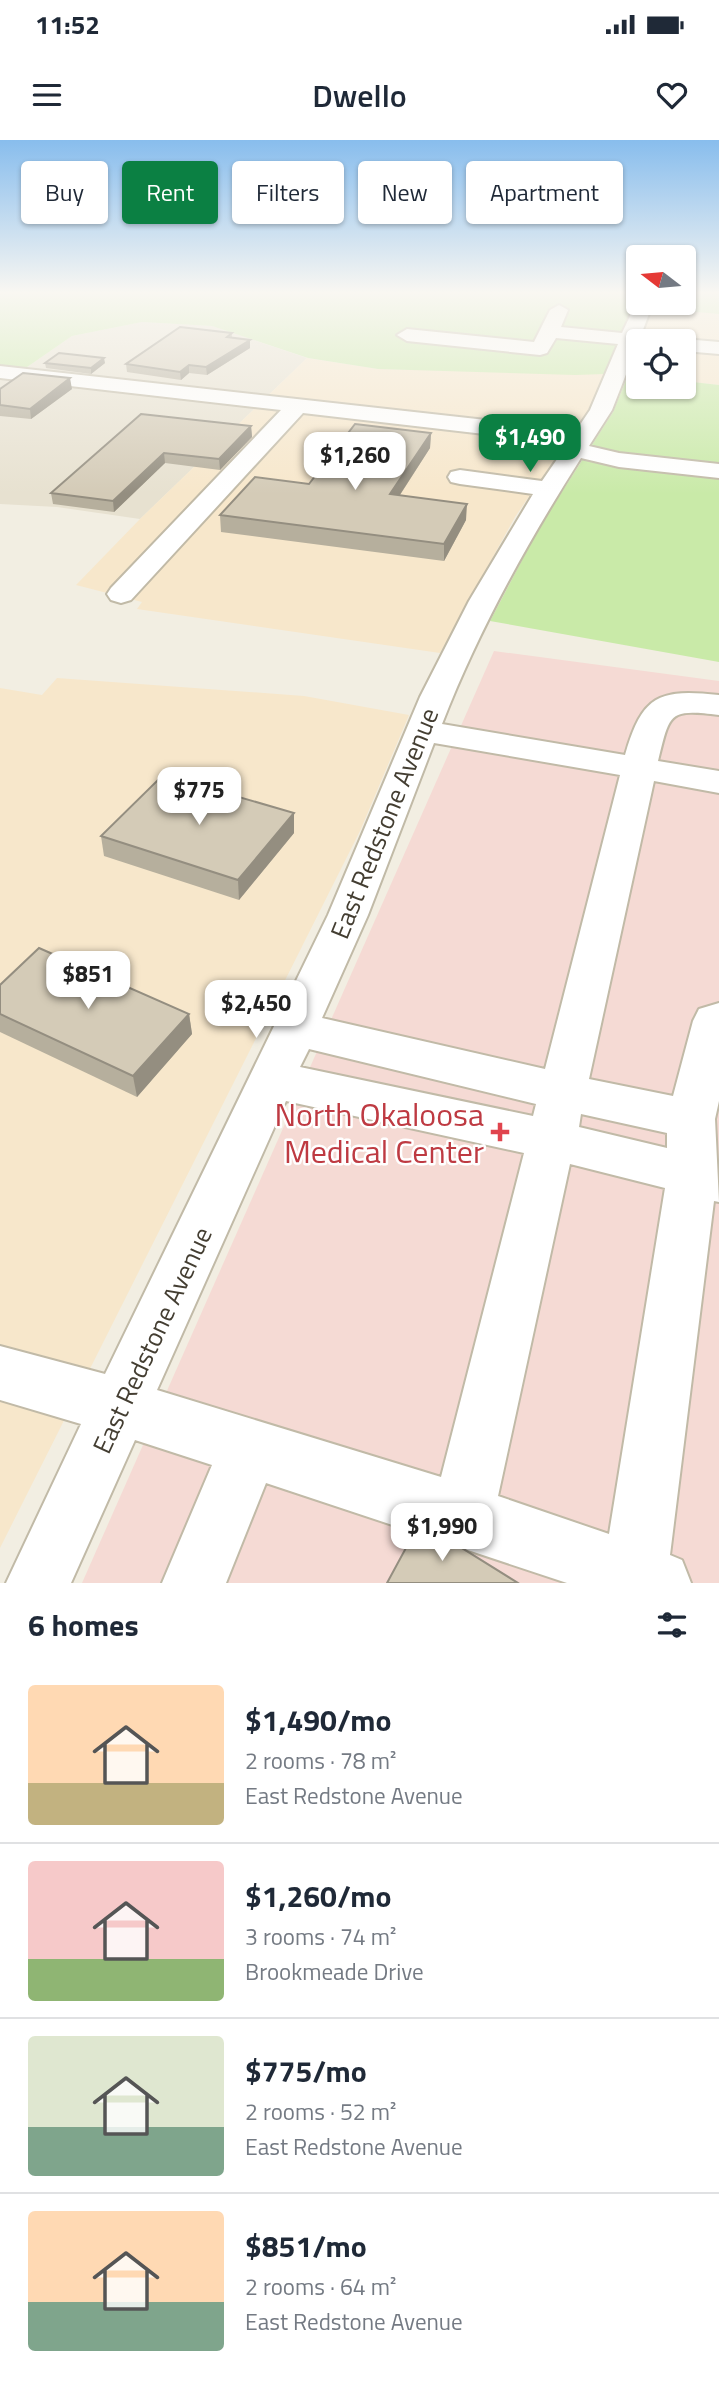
<!DOCTYPE html>
<html lang="en">
<head>
<meta charset="utf-8">
<style>
	:root { --surface:#fff; --page:#f2f2f3; --text:#1f2937; --muted:#747a83; --line:#e0e1e3; --accent:#0b8043 }
	body { margin:0; font-family:"Titillium Web",sans-serif; background:var(--page); color:var(--text); height:100vh; display:flex; flex-direction:column; font-size:26px; white-space:nowrap }
	* { box-sizing:border-box; margin:0 }
	p { font-size:23px; color:var(--muted) }
	.icon { flex:none; width:38px; height:38px; fill:none; stroke:currentColor; stroke-width:2; stroke-linecap:round; stroke-linejoin:round }
	.map { position:relative; height:1443px; overflow:hidden }
	.panel { display:flex; flex-direction:column; background:var(--surface); flex:1 }
	.panel>* { flex:none }
	.guide { position:absolute; left:21px; top:21px; width:677px; height:63px; display:flex; gap:14px }
	.needle { width:46px; rotate:286deg }
	.controls { position:absolute; left:626px; top:105px; display:grid; gap:14px }
	.controls a { display:grid; place-items:center; width:70px; height:70px; border-radius:7px; background:var(--surface); box-shadow:0 2px 5px #0004; font-size:35px }
	.price { position:absolute; translate:-50% -60px; padding:0 16px; border-radius:14px; background:#fff; color:#222; font-size:23px; line-height:46px; filter:drop-shadow(0 2px 4px #0008) }
	.price::after { content:''; position:absolute; left:50%; top:42px; width:21px; height:16px; margin-left:-10px; background:inherit; clip-path:polygon(0 0,100% 0,50% 100%) }
	.price.on { background:var(--accent); color:#fff }
	ul { padding:0; list-style:none }
	li { display:flex; align-items:center; gap:21px; height:175px; padding:0 28px }
	li+li { border-top:2px solid var(--line) }
	li span { display:grid; place-items:center; flex:none; width:196px; height:140px; border-radius:7px; color:#555 }
	li>.icon { margin-inline-start:auto }
	span .icon { width:84px; height:84px; fill:#fffc; stroke-width:1 }
	li b { font-size:30px }
	h2 { display:flex; justify-content:space-between; align-items:center; height:84px; padding:0 28px; font-size:30px }
	.chip { padding:0 24px; border-radius:7px; background:var(--surface); box-shadow:0 2px 5px #0004; font-size:24px; line-height:63px }
	.chip.on { background:var(--accent); color:#fff }
	.status { display:flex; justify-content:space-between; align-items:center; height:49px; padding:0 35px; background:var(--surface); direction:ltr }
	.status svg { height:19px; fill:currentColor }
	header { display:flex; justify-content:space-between; align-items:center; height:91px; padding:0 28px; background:var(--surface); font-size:32px; font-weight:600 }
	.map>svg:first-child { display:block }
	.residential { fill:#e7e1d0 }
	.commercial { fill:#f7e7cb }
	.medical { fill:#f5dad4 }
	.green { fill:#c9eaa8 }
	.lines { fill:none; stroke-linecap:round; stroke-linejoin:round }
	.minor-casing { stroke:#c1baa7; stroke-width:4 }
	.minor { fill:#fff; fill-rule:evenodd }
	.wall { fill:#b6af9d }
	.shaded-wall { fill:#948e80 }
	.building { fill:#d4cbb7; stroke:#948e80; stroke-width:2 }
	.health-dot { fill:#e0444e; stroke:#fff; stroke-width:2.5 }
	.labels { text-anchor:middle; dominant-baseline:central; stroke-width:5; stroke-linejoin:round; paint-order:stroke }
	.street-label { font-size:26px; fill:#443e32; stroke:#fff }
	.near-health-label { font-size:32px; fill:#be3a42; stroke:#fff; text-anchor:end }
</style>
</head>
<body>
<div class="status"><b>11:52</b><svg viewBox="0 0 49 12"><path d="M0 12V9h3v3zM5 12V6h3v6zM10 12V3h3v9zM15 12V0h3v12zM26 1h20v11H26zM47 4h2v5h-2z"/></svg></div>
<header><svg class="icon" aria-label="menu" viewBox="0 0 24 24"><path d="M4 6h16M4 12h16M4 18h16"/></svg>Dwello<svg class="icon" aria-label="heart" viewBox="0 0 24 24"><path d="M12 20l-8-8c-3-5 5-10 8-4 3-6 11-1 8 4z"/></svg></header>
<div class="map">
<svg width="719" height="1443" viewBox="0 0 719 1443">
	<rect width="100%" height="100%" fill="#f2eee2"/>
	<polygon class="residential" points="142,182 212,186 307,218 140,379 57,367 0,364 0,232 17,234 72,196"/>
	<g class="commercial">
		<polygon points="652,168 719,174 719,245 684,241 684,201 640,201"/>
		<polygon points="307,218 378,229 605,234 589,269 515,377 440,513 137,469 142,462 76,445 140,379"/>
		<polygon points="57,538 304,556 409,575 360,691 0,1408 0,548 42,555"/>
	</g>
	<polygon class="medical" points="494,511 719,541 719,1443 82,1443"/>
	<g class="green">
		<polygon points="0,152 638,152 605,234 575,235 378,229 308,218 212,186 142,182 72,196 17,234 0,232"/>
		<polygon points="684,152 719,152 719,174 652,168 654,163 684,163"/>
		<polygon points="628,235 639,236 639,247 684,247 684,241 719,245 719,522 490,481 540,386 613,272"/>
	</g>
	<g class="lines">
		<defs>
			<g id="minor">
				<path d="M638,159l1,4h14l-12,32 12,2 3,4h-17l-27,69 -23,36 30,7 100,11v14l-100,-11 -38,-9c-54,85 -103,173 -139,266l183,31c17,-59 33,-67 94,-60v20c-51,-6 -49,-2 -61,46l61,10v22l-65,-12 -65,298 84,17 20,-75 6,-12 20,-6v98l-4,18 4,83 -5,-1 -44,354 12,5 9,23h-124l-301,-100 -40,100h-64l50,-118 -77,-25 -64,143h-65l75,-159 -81,-24v-54l105,28 223,-459 92,-218 49,-96 64,-107 -73,-10 -9,-2 -3,-5 3,-5 9,-2 82,11 20,-29 -26,-12 -233,-27 -172,187 -10,3 -10,-3 -4,-6 4,-6 170,-178 -281,-32v-12l504,56 35,5 32,11 19,-28 28,-66 -62,-6 -9,15 -7,2 -133,-14 -10,-6 10,-6 127,13 16,-32 9,-5 9,5 -7,17 61,6zM434,603l186,32 -75,294 -223,-51 46,-103zM309,909l227,55 -3,12 -233,-49zM286,961l238,52 -83,324 -284,-87zM581,974l86,19v15l-88,-21zM570,1024l95,24 -56,346 -111,-38z"/>
				<polygon points="684,199 719,202 719,214 684,211 684,201 677,201"/>
			</g>
		</defs>
		<use href="#minor" class="minor-casing"/>
		<use href="#minor" class="minor"/>
	</g>
	<g class="wall">
		<polygon points="232,193 232,198 250,208 207,235 189,233 181,240 127,232 126,224"/>
		<polygon points="45,223 105,223 91,234 46,228"/>
		<polygon points="0,249 72,249 31,279 0,276"/>
		<polygon points="141,274 251,286 252,297 220,330 165,323 114,372 53,364 51,353"/>
		<polygon points="431,293 430,308 400,355 466,380 444,421 221,392 220,375 309,344"/>
		<polygon points="294,693 239,760 104,716 101,696"/>
		<polygon points="0,845 189,874 192,894 137,957 0,892"/>
	</g>
	<g class="shaded-wall">
		<polygon points="250,200 250,208 207,235 206,227"/>
		<polygon points="104,218 105,223 91,234 91,228"/>
		<polygon points="189,225 189,233 181,240 180,232"/>
		<polygon points="70,238 72,249 31,279 30,269"/>
		<polygon points="251,286 252,297 220,330 219,319"/>
		<polygon points="431,293 430,308 390,370 390,354"/>
		<polygon points="164,313 165,323 114,372 113,361"/>
		<polygon points="467,364 466,380 444,421 444,404"/>
		<polygon points="294,673 294,693 239,760 238,740"/>
		<polygon points="189,874 192,894 137,957 133,936"/>
	</g>
	<g class="building">
		<polygon points="180,187 232,193 227,197 250,200 206,227 189,225 180,232 126,224"/>
		<polygon points="59,213 104,218 91,228 45,223"/>
		<polygon points="23,233 70,238 30,269 0,265 0,249"/>
		<polygon points="141,274 251,286 219,319 164,313 113,361 51,353"/>
		<polygon points="355,284 431,293 390,354 467,364 444,404 220,375 255,337 309,344"/>
		<polygon points="163,635 294,673 238,740 101,696"/>
		<polygon points="39,808 189,874 133,936 0,874 0,845"/>
		<polygon points="420,1382 518,1443 387,1443"/>
	</g>
	<linearGradient id="sky" x2="0" y2="1"><stop stop-color="#88bded"/><stop offset="0.43" stop-color="#f9f7f2"/><stop offset="1" stop-color="#f9f7f2" stop-opacity="0"/></linearGradient>
	<rect width="719" height="354" fill="url(#sky)"/>
	<path class="health-dot" d="M496.5 981.5h7v7h7v7h-7v7h-7v-7h-7v-7h7z"/>
	<g class="labels">
		<g class="street-label">
			<text transform="translate(384 683) rotate(-68)">East Redstone Avenue</text>
			<text transform="translate(152 1200) rotate(-65)">East Redstone Avenue</text>
		</g>
		<g class="near-health-label">
			<text x="484" y="974">North Okaloosa<tspan x="484" dy="37">Medical Center</tspan></text>
		</g>
	</g>
</svg>
<div class="controls">
<a><svg class="needle" viewBox="-14 -14 28 28"><path d="M0-13l5 13h-10z" fill="#e53935"/><path d="M0 13l5-13h-10z" fill="#747a83"/></svg></a>
<a><svg class="icon" aria-label="locate" viewBox="0 0 24 24"><circle cx="12" cy="12" r="6"/><path d="M12 2v4M12 18v4M2 12h4M18 12h4"/></svg></a>
</div>
<b class="price on" style="left:530px;top:334px">$1,490</b>
<b class="price" style="left:355px;top:352px">$1,260</b>
<b class="price" style="left:199px;top:687px">$775</b>
<b class="price" style="left:88px;top:871px">$851</b>
<b class="price" style="left:256px;top:900px">$2,450</b>
<b class="price" style="left:442px;top:1423px">$1,990</b>
<div class="guide">
<a class="chip">Buy</a>
<a class="chip on">Rent</a>
<a class="chip">Filters</a>
<a class="chip">New</a>
<a class="chip">Apartment</a>
</div>
</div>
<section class="panel">
<h2>6 homes<svg class="icon" aria-label="filters" viewBox="0 0 24 24"><path d="M4 7h16M4 17h16"/><circle cx="9" cy="7" r="2"/><circle cx="15" cy="17" r="2"/></svg></h2>
<ul>
<li><span style="background:linear-gradient(#ffd9b3 70%,#c2b280 0)"><svg class="icon" aria-label="home" viewBox="0 0 24 24"><path d="M3 11l9-7 9 7M6 9v11h12V9"/></svg></span><div><b>$1,490/mo</b><p>2 rooms · 78 m²</p><p>East Redstone Avenue</p></div></li>
<li><span style="background:linear-gradient(#f6c9c9 70%,#8fb573 0)"><svg class="icon" aria-label="home" viewBox="0 0 24 24"><path d="M3 11l9-7 9 7M6 9v11h12V9"/></svg></span><div><b>$1,260/mo</b><p>3 rooms · 74 m²</p><p>Brookmeade Drive</p></div></li>
<li><span style="background:linear-gradient(#dfe7d0 65%,#7fa58c 0)"><svg class="icon" aria-label="home" viewBox="0 0 24 24"><path d="M3 11l9-7 9 7M6 9v11h12V9"/></svg></span><div><b>$775/mo</b><p>2 rooms · 52 m²</p><p>East Redstone Avenue</p></div></li>
<li><span style="background:linear-gradient(#ffd9b3 65%,#7fa58c 0)"><svg class="icon" aria-label="home" viewBox="0 0 24 24"><path d="M3 11l9-7 9 7M6 9v11h12V9"/></svg></span><div><b>$851/mo</b><p>2 rooms · 64 m²</p><p>East Redstone Avenue</p></div></li>
</ul>
</section>
</body>
</html>
